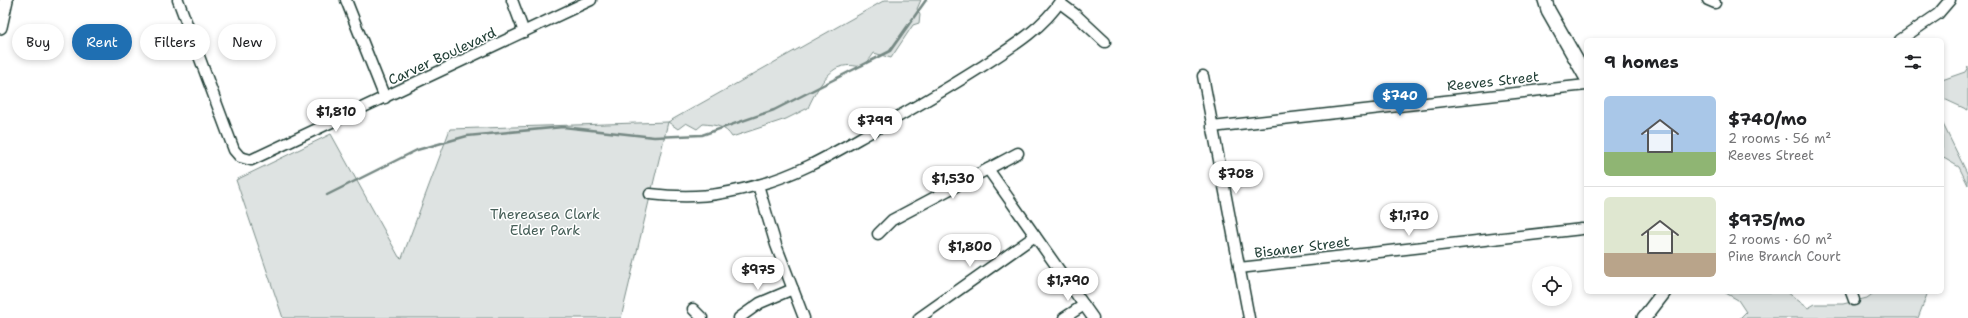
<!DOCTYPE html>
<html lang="en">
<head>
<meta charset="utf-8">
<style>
	:root { --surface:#fff; --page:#f2f2f2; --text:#202124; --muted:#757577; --line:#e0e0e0; --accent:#1f6fb2 }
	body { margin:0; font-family:"Shantell Sans",sans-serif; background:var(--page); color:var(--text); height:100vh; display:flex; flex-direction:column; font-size:15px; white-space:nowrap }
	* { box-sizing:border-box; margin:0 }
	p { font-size:13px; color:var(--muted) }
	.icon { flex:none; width:22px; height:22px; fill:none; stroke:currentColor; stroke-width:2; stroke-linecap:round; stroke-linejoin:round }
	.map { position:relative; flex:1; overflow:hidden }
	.sheet { position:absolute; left:1584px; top:38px; width:360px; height:256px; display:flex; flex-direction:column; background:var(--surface); border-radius:6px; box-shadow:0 2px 6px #0003 }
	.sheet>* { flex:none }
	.guide { position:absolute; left:12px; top:24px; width:380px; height:36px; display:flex; gap:8px }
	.fabs { position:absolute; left:1532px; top:266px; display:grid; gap:8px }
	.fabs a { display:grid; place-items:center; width:40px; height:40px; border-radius:50%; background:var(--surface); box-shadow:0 2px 6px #0003; font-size:20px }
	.price { position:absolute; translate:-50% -34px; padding:0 9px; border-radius:14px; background:#fff; color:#222; font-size:13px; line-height:26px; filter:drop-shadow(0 1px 2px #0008) }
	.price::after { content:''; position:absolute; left:50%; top:24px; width:12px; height:9px; margin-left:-6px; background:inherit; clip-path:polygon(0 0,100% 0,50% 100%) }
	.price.current { background:var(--accent); color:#fff }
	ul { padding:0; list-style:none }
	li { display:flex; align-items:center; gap:12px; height:100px; padding:0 20px }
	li+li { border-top:1px solid var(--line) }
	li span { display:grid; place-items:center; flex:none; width:112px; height:80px; border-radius:6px; color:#555 }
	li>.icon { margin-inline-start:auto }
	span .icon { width:48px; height:48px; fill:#fffc; stroke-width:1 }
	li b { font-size:17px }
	h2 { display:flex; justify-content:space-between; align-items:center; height:48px; padding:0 20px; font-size:17px }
	.pill { padding:0 14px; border-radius:18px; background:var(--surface); box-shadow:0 2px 6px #0003; font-size:14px; line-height:36px }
	.pill.current { background:var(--accent); color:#fff }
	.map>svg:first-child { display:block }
	.green { fill:#dee3e2; stroke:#7e908b }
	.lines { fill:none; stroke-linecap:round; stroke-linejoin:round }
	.stream { stroke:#758883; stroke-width:2.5 }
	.minor-casing { stroke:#1f3d34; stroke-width:13 }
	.major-casing { stroke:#1f3d34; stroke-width:16 }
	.minor { stroke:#fff; stroke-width:10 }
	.major { stroke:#fff; stroke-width:13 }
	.labels { text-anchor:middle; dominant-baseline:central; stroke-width:3; stroke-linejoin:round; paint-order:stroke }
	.street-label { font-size:14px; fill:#1f3d34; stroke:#fff }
	.park-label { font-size:14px; fill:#455e57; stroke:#fff }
</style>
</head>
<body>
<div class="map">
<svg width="1968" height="318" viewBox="0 0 1968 318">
	<rect width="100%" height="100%" fill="#fff"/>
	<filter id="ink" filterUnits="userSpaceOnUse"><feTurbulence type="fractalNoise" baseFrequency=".025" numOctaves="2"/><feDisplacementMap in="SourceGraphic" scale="8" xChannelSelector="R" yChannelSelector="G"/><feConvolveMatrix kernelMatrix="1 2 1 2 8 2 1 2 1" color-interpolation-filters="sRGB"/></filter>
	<g filter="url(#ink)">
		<g class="green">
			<path d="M885,0h36l-4,9 3,6 -1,8 -6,2 -22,33 -17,-5c-15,23 -14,8 -34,14 -13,3 -27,29 -32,41l-22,11 -54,18c-7,-11 -16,-12 -29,-13l-6,5 -11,-6 -8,6 -10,-7 -47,196h-338l-47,-138 95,-46 68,123 3,1 48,-129 218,-7z"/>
			<polygon points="1968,67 1968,110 1942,98 1942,80 1965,72"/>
			<polygon points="1942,122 1968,175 1968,185 1959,167 1942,157"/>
			<polygon points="1724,292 1787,292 1808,308 1815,304 1843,304 1867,298 1875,292 1928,292 1918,318 1740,318 1746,312 1738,300"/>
		</g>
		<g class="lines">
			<polyline class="stream" points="327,195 417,150 467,136 563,127 654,137 702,135 774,110 890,51 926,0"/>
			<defs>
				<g id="minor">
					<polyline points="178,0 234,150 240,157 251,160 591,0"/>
					<polyline points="346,0 385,98"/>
					<polyline points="512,0 524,32"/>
					<polyline points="1708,0 1715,3"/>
					<polyline points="1060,3 1076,15 1105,42"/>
					<polyline points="1900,40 1938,14 1950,0"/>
					<polyline points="1203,76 1249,318"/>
					<polyline points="1212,127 1586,85"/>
					<polyline points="988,169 1093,318"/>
					<polyline points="758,185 776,245 804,318"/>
					<path d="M650,194c41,5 69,2 108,-9 43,-11 82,-36 120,-57 34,-19 67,-38 100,-59 29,-19 64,-39 83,-69"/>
					<polyline points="878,234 892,220 1018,153"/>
					<polyline points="1239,268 1582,229"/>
					<polyline points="1851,292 1854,300"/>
					<polyline points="693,309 702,318"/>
					<polyline points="739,318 760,303 793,289"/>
					<polyline points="919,318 1035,236"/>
					<polyline points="1064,318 1084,305"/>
				</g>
				<g id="major">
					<polyline points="1545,0 1548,10 1586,77"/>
					<polyline points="0,27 6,0"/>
					<polyline points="1644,318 1664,292"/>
				</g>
			</defs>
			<use href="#minor" class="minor-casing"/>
			<use href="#major" class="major-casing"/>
			<use href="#minor" class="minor"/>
			<use href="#major" class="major"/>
		</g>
	</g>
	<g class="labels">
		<g class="street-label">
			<text transform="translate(442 56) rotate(-25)">Carver Boulevard</text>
			<text transform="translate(1493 81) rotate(-6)">Reeves Street</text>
			<text transform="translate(1302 247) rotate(-7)">Bisaner Street</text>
		</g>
		<g class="park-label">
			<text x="545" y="214">Thereasea Clark<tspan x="545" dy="16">Elder Park</tspan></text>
		</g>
	</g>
</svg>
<div class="fabs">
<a><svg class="icon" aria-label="locate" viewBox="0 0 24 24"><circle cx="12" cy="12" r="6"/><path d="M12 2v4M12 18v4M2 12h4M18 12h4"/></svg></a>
</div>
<b class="price current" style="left:1400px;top:117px">$740</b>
<b class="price" style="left:336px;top:133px">$1,810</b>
<b class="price" style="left:875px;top:142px">$799</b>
<b class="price" style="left:1236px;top:195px">$708</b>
<b class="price" style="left:953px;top:200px">$1,530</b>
<b class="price" style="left:1409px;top:237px">$1,170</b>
<b class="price" style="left:970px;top:268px">$1,800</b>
<b class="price" style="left:758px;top:291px">$975</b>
<b class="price" style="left:1068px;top:302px">$1,790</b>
<div class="guide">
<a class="pill">Buy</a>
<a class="pill current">Rent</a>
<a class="pill">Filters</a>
<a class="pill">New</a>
</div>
<section class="sheet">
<h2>9 homes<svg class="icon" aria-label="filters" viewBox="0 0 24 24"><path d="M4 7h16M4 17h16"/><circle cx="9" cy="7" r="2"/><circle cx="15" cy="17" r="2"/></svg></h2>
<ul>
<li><span style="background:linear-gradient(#a9c7e8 70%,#8fb573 0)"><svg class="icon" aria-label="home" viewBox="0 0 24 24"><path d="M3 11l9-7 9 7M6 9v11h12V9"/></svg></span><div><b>$740/mo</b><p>2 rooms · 56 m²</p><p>Reeves Street</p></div></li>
<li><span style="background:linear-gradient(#dfe7d0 70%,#b9a48a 0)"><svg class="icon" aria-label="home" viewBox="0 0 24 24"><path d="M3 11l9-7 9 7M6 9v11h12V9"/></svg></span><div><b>$975/mo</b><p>2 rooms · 60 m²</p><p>Pine Branch Court</p></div></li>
</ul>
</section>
</div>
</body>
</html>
